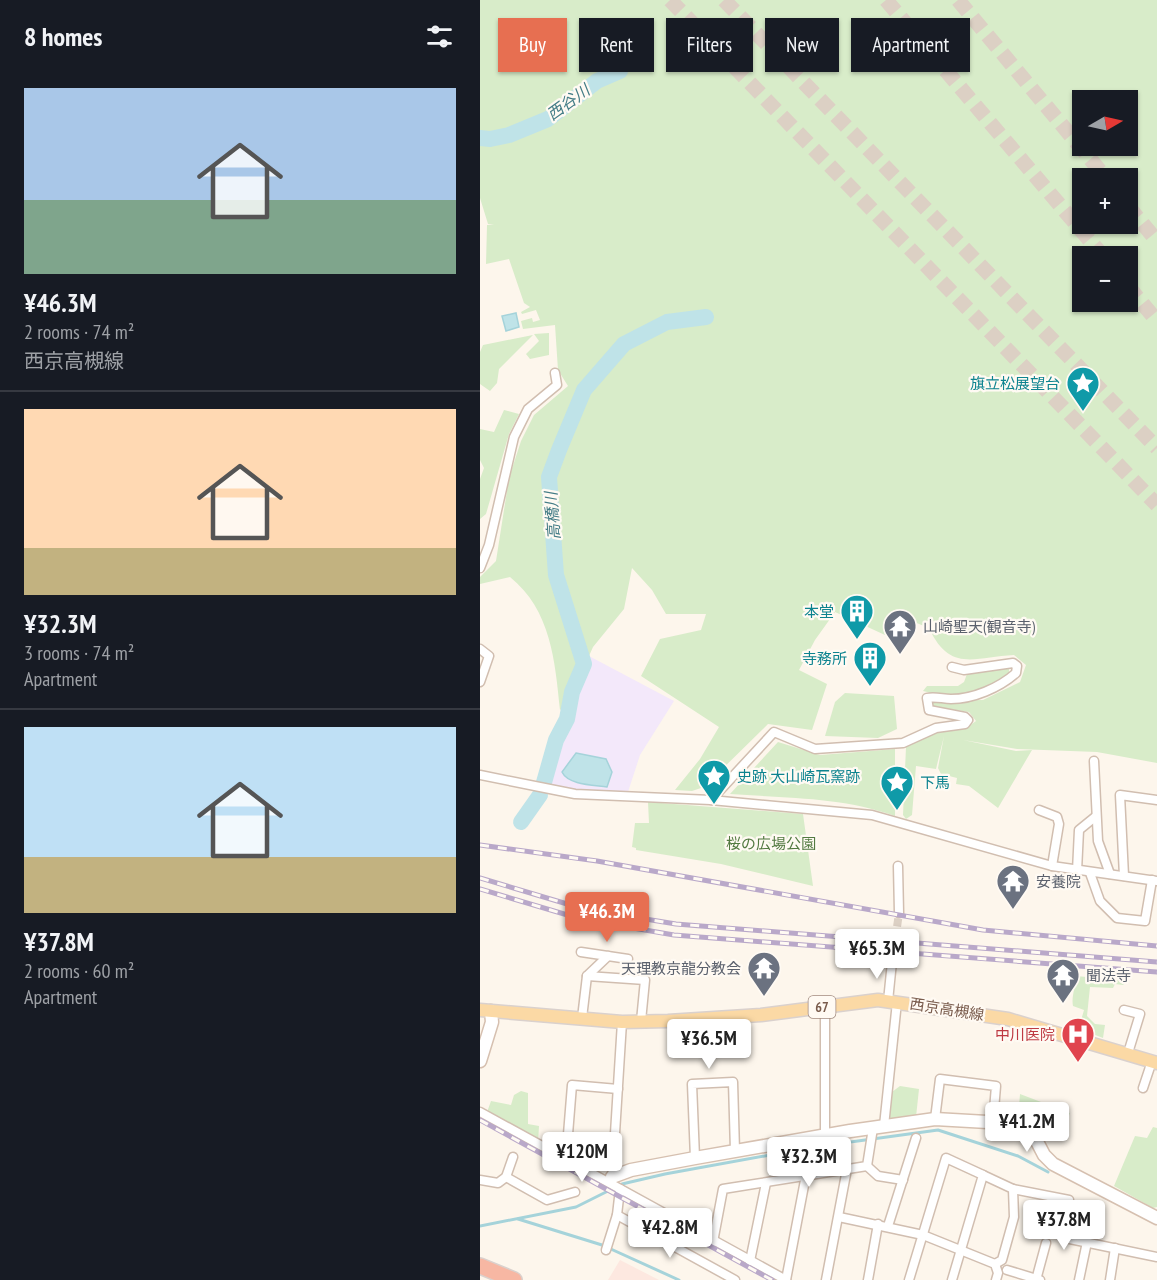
<!DOCTYPE html>
<html lang="en">
<head>
<meta charset="utf-8">
<style>
	:root { --surface:#171b24; --page:#242831; --text:#f1f3f6; --muted:#9ea1a6; --line:#363941; --accent:#e76f51 }
	body { margin:0; font-family:"PT Sans Narrow","Noto Sans JP",sans-serif; background:var(--page); color:var(--text); height:100vh; display:flex; flex-direction:column; font-size:22px; white-space:nowrap }
	* { box-sizing:border-box; margin:0 }
	p { font-size:20px; color:var(--muted) }
	.icon { flex:none; width:33px; height:33px; fill:none; stroke:currentColor; stroke-width:2; stroke-linecap:round; stroke-linejoin:round }
	.map { position:relative; flex:1; overflow:hidden }
	.sheet { display:flex; flex-direction:column; background:var(--surface); width:480px }
	.sheet>* { flex:none }
	.guide { position:absolute; left:18px; top:18px; width:568px; height:54px; display:flex; gap:12px }
	.needle { width:39px; rotate:81deg }
	.controls { position:absolute; left:592px; top:90px; display:grid; gap:12px }
	.controls a { display:grid; place-items:center; width:66px; height:66px; border-radius:0px; background:var(--surface); box-shadow:0 2px 4px #0004; font-size:30px }
	.price { position:absolute; translate:-50% -51px; padding:0 14px; border-radius:6px; background:#fff; color:#222; font-size:20px; line-height:39px; filter:drop-shadow(0 2px 3px #0008) }
	.price::after { content:''; position:absolute; left:50%; top:36px; width:18px; height:14px; margin-left:-9px; background:inherit; clip-path:polygon(0 0,100% 0,50% 100%) }
	.price.selected { background:var(--accent); color:#fff }
	ul { padding:0; list-style:none }
	li { display:grid; align-content:center; gap:12px; height:318px; padding:0 24px }
	li+li { border-top:2px solid var(--line) }
	li span { display:grid; place-items:center; height:186px; border-radius:0px; color:#555 }
	li>.icon { margin-inline-start:auto }
	span .icon { width:108px; height:108px; fill:#fffc; stroke-width:1 }
	li b { font-size:26px }
	h2 { display:flex; justify-content:space-between; align-items:center; height:72px; padding:0 24px; font-size:26px }
	.tag { padding:0 21px; border-radius:0px; background:var(--surface); box-shadow:0 2px 4px #0004; font-size:21px; line-height:54px }
	.tag.selected { background:var(--accent); color:#fff }
	main { display:flex; flex:1; min-height:0 }
	.map>svg:first-child { display:block }
	.commercial { fill:#fde8e0 }
	.education { fill:#f3e8fa }
	.green { fill:#d8ecc9; fill-rule:evenodd }
	.water { fill:#bfe3e8; stroke:#a5d3da; stroke-width:1.5 }
	.lines { fill:none; stroke-linecap:round; stroke-linejoin:round }
	.stream { stroke:#a5d3da; stroke-width:3 }
	.river { stroke:#bfe3e8; stroke-width:16 }
	.street-tunnel { stroke:#dcd0c4; stroke-width:8; stroke-dasharray:8 4; stroke-linecap:butt }
	.highway-tunnel { stroke:#dcd0c4; stroke-width:15; stroke-dasharray:15 8; stroke-linecap:butt }
	.street-casing { stroke:#d1beb0; stroke-width:11 }
	.secondary-casing { stroke:#d6c0b0; stroke-width:15 }
	.primary-casing { stroke:#dad1cd; stroke-width:15 }
	.highway-casing { stroke:#dad1cd; stroke-width:18 }
	.street { stroke:#fff; stroke-width:8 }
	.secondary { stroke:#fff; stroke-width:12 }
	.primary { stroke:#fbd9a5; stroke-width:12 }
	.highway { stroke:#f7b7a3; stroke-width:15 }
	.rail-casing { stroke:#b9a8c9; stroke-width:5 }
	.rail { stroke:#fffaf3; stroke-width:3; stroke-dasharray:9; stroke-linecap:butt }
	.labels { text-anchor:middle; dominant-baseline:central; stroke-width:4.5; stroke-linejoin:round; paint-order:stroke }
	.shield { fill:#fffaf3; stroke:#a28b7f; stroke-width:1.5 }
	.shield-label { font-size:14px; font-weight:bold; fill:#7a5c4d }
	.culture-label { font-size:15px; fill:#0d838f; stroke:#fffaf3; text-anchor:end }
	.worship-label { font-size:15px; fill:#5b616d; stroke:#fffaf3; text-anchor:start }
	.park-label { font-size:15px; fill:#537a41; stroke:#fffaf3 }
	.street-label { font-size:15px; fill:#7a5c4d; stroke:#fffaf3 }
	.health-label { font-size:15px; fill:#be3a42; stroke:#fffaf3; text-anchor:end }
	.water-label { font-size:16px; font-style:italic; fill:#437c86; stroke:#fffaf3 }
</style>
</head>
<body>
<main>
<section class="sheet">
<h2>8 homes<svg class="icon" aria-label="filters" viewBox="0 0 24 24"><path d="M4 7h16M4 17h16"/><circle cx="9" cy="7" r="2"/><circle cx="15" cy="17" r="2"/></svg></h2>
<ul>
<li><span style="background:linear-gradient(#a9c7e8 60%,#7fa58c 0)"><svg class="icon" aria-label="home" viewBox="0 0 24 24"><path d="M3 11l9-7 9 7M6 9v11h12V9"/></svg></span><div><b>¥46.3M</b><p>2 rooms · 74 m²</p><p>西京高槻線</p></div></li>
<li><span style="background:linear-gradient(#ffd9b3 75%,#c2b280 0)"><svg class="icon" aria-label="home" viewBox="0 0 24 24"><path d="M3 11l9-7 9 7M6 9v11h12V9"/></svg></span><div><b>¥32.3M</b><p>3 rooms · 74 m²</p><p>Apartment</p></div></li>
<li><span style="background:linear-gradient(#bfe0f5 70%,#c2b280 0)"><svg class="icon" aria-label="home" viewBox="0 0 24 24"><path d="M3 11l9-7 9 7M6 9v11h12V9"/></svg></span><div><b>¥37.8M</b><p>2 rooms · 60 m²</p><p>Apartment</p></div></li>
</ul>
</section>
<div class="map">
<svg width="677" height="1280" viewBox="0 0 677 1280">
	<rect width="100%" height="100%" fill="#fdf6ec"/>
	<polygon class="commercial" points="140,1260 179,1280 128,1280"/>
	<polygon class="education" points="109,656 194,701 160,755 148,792 128,793 66,786 78,741 88,719 93,692"/>
	<g class="green">
		<path d="M0,0h677v763l-60,-11 -80,-3 -54,-9 53,11 16,-1 -34,58 -29,-22 -13,-2 1,-6 -16,-4 -3,-6 6,-32 -8,33 -20,-3 -4,49 -6,4 -3,-4 3,-68 30,-16 29,-2 11,-8 -7,-9 -39,-6v-5l53,-1 37,-18 6,-17 -12,-10c-40,2 -64,18 -85,-27l-32,-13 -12,20 -50,-23 -20,28 -16,30 28,14 -15,46 -44,-6 -64,63 -12,4 -17,-1 25,-31 19,-32 -78,-51 19,-37 41,-9 5,-16h-40l-14,-24 -20,-22 -8,41 -31,38 -25,56 -8,7c-5,-49 -9,-100 -50,-133l-30,7v-7l16,-16 13,-83 12,-37 13,-26 34,-29 -10,-16 -3,-45 -32,4 -2,-8 11,-3 1,4 7,-2 -4,-10 -14,4 -1,-2 9,-5 -6,-4 -15,-44 -23,5 1,-39h7l-6,-1 -8,-26zM603,100h45v46h-45zM603,178h45v46h-45zM603,256h45v46h-45z"/>
		<polygon points="69,333 69,355 50,359 46,354 59,341 54,334"/>
		<polygon points="53,335 19,369 17,383 10,391 0,384 0,352 3,345"/>
		<polygon points="24,410 39,414 29,434 6,514 0,519 0,479 4,468 0,460 0,429 14,432"/>
		<path d="M529,668v7c-27,16 -55,25 -86,16l4,-5h31l6,-4 3,-8z"/>
		<polygon points="365,693 414,696 417,729 398,738 345,736 355,702"/>
		<path d="M298,742l42,13 75,-6v67c-52,-19 -110,-18 -165,-22z"/>
		<polygon points="168,802 323,814 333,886 241,864 156,850 156,848 152,847 155,823 169,823"/>
		<path d="M596,976l53,5 -6,4 -8,-1 -2,4 -23,-1 -3,29 8,8 10,1 -2,13 -31,-12 8,-2 4,-14 -11,-4c-2,-9 3,-21 3,-30z"/>
		<polygon points="420,1086 439,1089 436,1117 412,1120 409,1117 412,1092"/>
		<polygon points="41,1091 48,1093 48,1124 59,1126 58,1143 6,1115 11,1101 31,1105 34,1095"/>
		<polygon points="540,1094 590,1113 582,1135 550,1120 538,1118"/>
		<polygon points="673,1127 677,1128 677,1207 673,1208 634,1186 655,1136 667,1138"/>
	</g>
	<g class="water">
		<polygon points="36,313 39,327 26,331 22,316"/>
		<path d="M96,753l30,6 6,13 -5,15c-13,-2 -39,-2 -45,-15z"/>
	</g>
	<g class="lines">
		<g class="stream">
			<polyline points="38,1219 122,1245 199,1280"/>
			<polyline points="0,1226 96,1207 142,1184 185,1174 334,1147 458,1130 538,1156 568,1172"/>
		</g>
		<g class="river">
			<polyline points="0,138 10,139 29,135 68,119 117,81 140,71"/>
			<polyline points="63,786 76,740 87,719 92,692 104,664 76,575 69,477 79,450 104,390 144,344 187,322 226,317"/>
			<polyline points="41,822 60,795"/>
		</g>
		<polyline class="street-tunnel" points="412,962 419,913"/>
		<g class="highway-tunnel">
			<polyline points="190,0 677,505"/>
			<polyline points="244,0 677,448"/>
			<polyline points="406,0 623,256"/>
			<polyline points="478,0 626,178"/>
			<polyline points="648,206 677,241"/>
			<polyline points="648,286 677,321"/>
		</g>
		<defs>
			<g id="street">
				<polyline points="0,568 9,545 34,437 48,409 77,385 75,373"/>
				<polyline points="0,649 9,656 0,682"/>
				<polyline points="614,761 618,841 630,874"/>
				<polyline points="0,775 95,794 231,800 392,815 572,866 677,881"/>
				<path d="M231,800l63,-68 41,17 88,-6 33,-15 29,-4 3,-4 -3,-3 -36,-7 -2,-12c8,-2 16,1 24,1 22,0 48,-11 65,-26l1,-7 -4,-3 -49,7 -12,-3"/>
				<polyline points="559,810 577,817 579,824 572,866"/>
				<polyline points="418,866 419,913"/>
				<polyline points="597,871 599,830 615,817"/>
				<polyline points="610,873 620,901 637,918 665,921 672,880"/>
				<polyline points="644,876 640,795 677,800"/>
				<polyline points="101,952 148,959"/>
				<polyline points="107,976 165,980 161,1021"/>
				<polyline points="408,1001 412,962"/>
				<polyline points="644,1010 660,1014 648,1053"/>
				<polyline points="102,1018 107,976 128,956"/>
				<polyline points="663,1088 672,1061"/>
				<polyline points="0,1112 306,1280"/>
				<polyline points="455,1119 460,1079 516,1086 513,1122"/>
				<polyline points="404,1126 417,1002"/>
				<polyline points="345,1135 345,1006"/>
				<polyline points="215,1158 212,1084 253,1082 255,1151"/>
				<polyline points="86,1159 92,1085 138,1089"/>
				<polyline points="387,1166 398,1176 423,1180"/>
				<polyline points="503,1175 533,1189 534,1217 522,1260 515,1264"/>
				<polyline points="26,1177 67,1200 95,1192"/>
				<polyline points="0,1180 18,1183 26,1177 33,1157"/>
				<polyline points="132,1181 142,1022"/>
				<polyline points="533,1189 589,1200 585,1238 677,1257"/>
				<polyline points="137,1215 255,1280"/>
				<polyline points="359,1217 443,1235 515,1264 518,1273 516,1280"/>
				<polyline points="408,1226 436,1138"/>
				<polyline points="233,1242 243,1189 387,1166 393,1128"/>
				<polyline points="126,1250 137,1215 140,1189"/>
				<polyline points="270,1261 286,1183"/>
				<polyline points="527,1270 560,1280"/>
				<polyline points="306,1280 326,1175"/>
				<polyline points="346,1280 367,1169"/>
				<polyline points="388,1280 398,1224"/>
				<polyline points="429,1280 466,1158 503,1175 472,1280"/>
				<polyline points="556,1280 566,1243"/>
				<polyline points="599,1280 607,1242"/>
				<polyline points="630,1280 635,1248"/>
			</g>
			<g id="secondary">
				<polyline points="0,1061 12,1022 11,1011"/>
				<polyline points="132,1177 151,1170 215,1158 370,1131 455,1119 542,1124 550,1128 564,1155 573,1164 677,1218"/>
			</g>
			<polyline id="primary" points="0,1010 142,1022 188,1021 281,1015 398,1000 528,1019 677,1063"/>
			<polyline id="highway" points="0,1266 34,1280"/>
		</defs>
		<use href="#street" class="street-casing"/>
		<use href="#secondary" class="secondary-casing"/>
		<use href="#primary" class="primary-casing"/>
		<use href="#highway" class="highway-casing"/>
		<use href="#street" class="street"/>
		<use href="#secondary" class="secondary"/>
		<use href="#primary" class="primary"/>
		<use href="#highway" class="highway"/>
		<defs>
			<g id="rail">
				<polyline points="0,845 117,861 503,930 677,946"/>
				<polyline points="0,878 104,909 196,924 677,962"/>
				<polyline points="0,889 101,919 194,935 677,972"/>
				<polyline points="0,1120 292,1280"/>
			</g>
		</defs>
		<use href="#rail" class="rail-casing"/>
		<use href="#rail" class="rail"/>
	</g>
	<defs>
		<symbol id="sight-pin" viewBox="-11 -11 22 30"><path d="M0 17L-7.5 6A9.5 9.5 0 1 1 7.5 6Z" fill="#0f9aa8" stroke="#fffaf3"/><path d="M0-6L1.8-2.2L6-1.7L2.9 1.2L3.7 5.4L0 3.3L-3.7 5.4L-2.9 1.2L-6-1.7L-1.8-2.2Z" fill="#fff"/></symbol>
		<symbol id="building-pin" viewBox="-11 -11 22 30"><path d="M0 17L-7.5 6A9.5 9.5 0 1 1 7.5 6Z" fill="#0f9aa8" stroke="#fffaf3"/><path d="M-4-6H4V6H1V3H-1V6H-4ZM-2.5-4.3h1.7v1.8h-1.7ZM.8-4.3h1.7v1.8H.8ZM-2.5-1h1.7V.8h-1.7ZM.8-1h1.7V.8H.8Z" fill="#fff"/></symbol>
		<symbol id="temple-pin" viewBox="-11 -11 22 30"><path d="M0 17L-7.5 6A9.5 9.5 0 1 1 7.5 6Z" fill="#6b7280" stroke="#fffaf3"/><path d="M0-6L5-2H3V0L6.5 2.5H4V6H1.5V3h-3V6H-4V2.5H-6.5L-3 0V-2H-5Z" fill="#fff"/></symbol>
		<symbol id="hospital-pin" viewBox="-11 -11 22 30"><path d="M0 17L-7.5 6A9.5 9.5 0 1 1 7.5 6Z" fill="#e0444e" stroke="#fffaf3"/><path d="M-5-5h3v3.5h4V-5h3V5h-3V1.5h-4V5h-3Z" fill="#fff"/></symbol>
	</defs>
	<g fill-rule="evenodd">
		<use href="#sight-pin" x="584" y="364" width="38" height="52"/>
		<use href="#building-pin" x="358" y="592" width="38" height="52"/>
		<use href="#temple-pin" x="401" y="607" width="38" height="52"/>
		<use href="#building-pin" x="371" y="639" width="38" height="52"/>
		<use href="#sight-pin" x="215" y="757" width="38" height="52"/>
		<use href="#sight-pin" x="398" y="763" width="38" height="52"/>
		<use href="#temple-pin" x="514" y="862" width="38" height="52"/>
		<use href="#temple-pin" x="265" y="949" width="38" height="52"/>
		<use href="#temple-pin" x="564" y="956" width="38" height="52"/>
		<use href="#hospital-pin" x="579" y="1015" width="38" height="52"/>
	</g>
	<g class="labels">
		<rect class="shield" x="328.5" y="996" width="27" height="22" rx="4.5"/>
		<g class="shield-label">
			<text x="342" y="1007">67</text>
		</g>
		<g class="culture-label">
			<text x="580" y="383">旗立松展望台</text>
			<text x="354" y="611">本堂</text>
			<text x="367" y="658">寺務所</text>
			<text x="257" y="776" text-anchor="start">史跡 大山崎瓦窯跡</text>
			<text x="440" y="782" text-anchor="start">下馬</text>
		</g>
		<g class="worship-label">
			<text x="443" y="626">山崎聖天(観音寺)</text>
			<text x="556" y="881">安養院</text>
			<text x="261" y="968" text-anchor="end">天理教京龍分教会</text>
			<text x="606" y="975">聞法寺</text>
		</g>
		<g class="park-label">
			<text x="291" y="843">桜の広場公園</text>
		</g>
		<g class="street-label">
			<text transform="translate(467 1009) rotate(9)">西京高槻線</text>
		</g>
		<g class="health-label">
			<text x="575" y="1034">中川医院</text>
		</g>
		<g class="water-label">
			<text transform="translate(88 102) rotate(-36)">西谷川</text>
			<text transform="translate(72 516) rotate(-94)">高橋川</text>
		</g>
	</g>
</svg>
<div class="controls">
<a><svg class="needle" viewBox="-14 -14 28 28"><path d="M0-13l5 13h-10z" fill="#e53935"/><path d="M0 13l5-13h-10z" fill="#9ea1a6"/></svg></a>
<a>+</a>
<a>−</a>
</div>
<b class="price selected" style="left:127px;top:943px">¥46.3M</b>
<b class="price" style="left:397px;top:980px">¥65.3M</b>
<b class="price" style="left:229px;top:1070px">¥36.5M</b>
<b class="price" style="left:547px;top:1153px">¥41.2M</b>
<b class="price" style="left:102px;top:1183px">¥120M</b>
<b class="price" style="left:329px;top:1188px">¥32.3M</b>
<b class="price" style="left:584px;top:1251px">¥37.8M</b>
<b class="price" style="left:190px;top:1259px">¥42.8M</b>
<div class="guide">
<a class="tag selected">Buy</a>
<a class="tag">Rent</a>
<a class="tag">Filters</a>
<a class="tag">New</a>
<a class="tag">Apartment</a>
</div>
</div>
</main>
</body>
</html>
